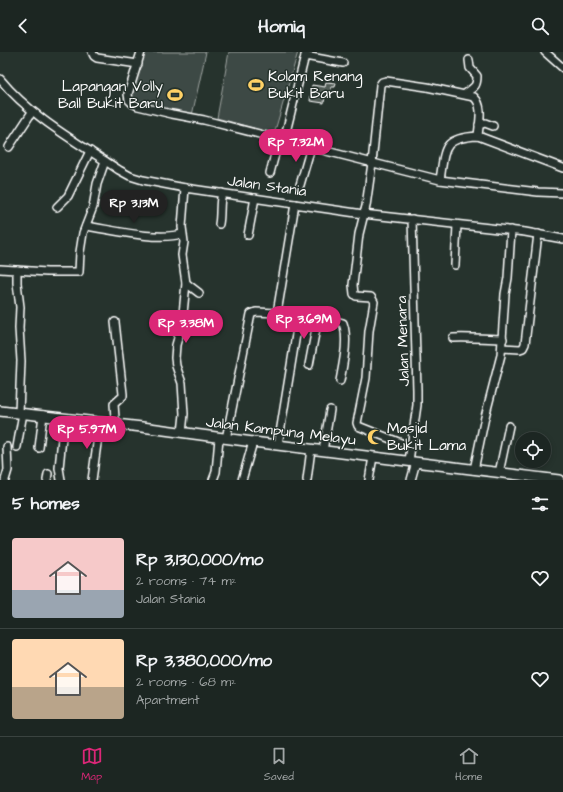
<!DOCTYPE html>
<html lang="en">
<head>
<meta charset="utf-8">
<style>
	:root { --surface:#1c2622; --page:#252e2a; --text:#f1f3f6; --muted:#a0a5a5; --line:#3a4340; --accent:#db2777 }
	body { margin:0; font-family:"Architects Daughter",sans-serif; background:var(--page); color:var(--text); height:100vh; display:flex; flex-direction:column; font-size:15px; white-space:nowrap }
	* { box-sizing:border-box; margin:0 }
	p { font-size:13px; color:var(--muted) }
	.icon { flex:none; width:22px; height:22px; fill:none; stroke:currentColor; stroke-width:2; stroke-linecap:round; stroke-linejoin:round }
	.map { position:relative; height:428px; overflow:hidden }
	.side { display:flex; flex-direction:column; background:var(--surface); flex:1 }
	.side>* { flex:none }
	.tools { position:absolute; left:515px; top:380px; display:grid; gap:8px }
	.tools a { display:grid; place-items:center; width:36px; height:36px; border-radius:50%; background:var(--surface); box-shadow:0 2px 6px #0003,0 0 0 1px var(--line); font-size:20px }
	.price { position:absolute; translate:-50% -34px; padding:0 9px; border-radius:14px; background:var(--accent); color:#fff; font-size:13px; line-height:26px; filter:drop-shadow(0 1px 2px #0008) }
	.price::after { content:''; position:absolute; left:50%; top:24px; width:12px; height:9px; margin-left:-6px; background:inherit; clip-path:polygon(0 0,100% 0,50% 100%) }
	.price.current { background:#222; color:#fff }
	ul { padding:0; list-style:none }
	li { display:flex; align-items:center; gap:12px; height:100px; padding:0 12px }
	li+li { border-top:1px solid var(--line) }
	li span { display:grid; place-items:center; flex:none; width:112px; height:80px; border-radius:4px; color:#555 }
	li>.icon { margin-inline-start:auto }
	span .icon { width:48px; height:48px; fill:#fffc; stroke-width:1 }
	li b { font-size:17px }
	h2 { display:flex; justify-content:space-between; align-items:center; height:48px; padding:0 12px; font-size:17px }
	header { display:flex; justify-content:space-between; align-items:center; height:52px; padding:0 12px; background:var(--surface); font-size:18px; font-weight:800 }
	.menu { display:flex; justify-content:space-around; align-items:center; height:56px; border-top:1px solid var(--line); background:var(--surface); font-size:11px; color:var(--muted) }
	.menu a { display:grid; justify-items:center; gap:2px }
	.menu .current { color:var(--accent) }
	.map>svg:first-child { display:block }
	.green { fill:#3e4944; stroke:#9ea4a2 }
	.building { fill:#515c57; stroke:#fff }
	.lines { fill:none; stroke-linecap:round; stroke-linejoin:round }
	.minor-casing { stroke:#fff; stroke-width:10 }
	.major-casing { stroke:#fff; stroke-width:12 }
	.minor { stroke:#26332d; stroke-width:7 }
	.major { stroke:#26332d; stroke-width:9 }
	.labels { text-anchor:middle; dominant-baseline:central; stroke-width:3; stroke-linejoin:round; paint-order:stroke }
	.poi-label { font-size:15px; fill:#fff; stroke:#26332d; text-anchor:start }
	.street-label { font-size:15px; fill:#fff; stroke:#26332d }
</style>
</head>
<body>
<header><svg class="icon" aria-label="back" viewBox="0 0 24 24"><path d="M15 5l-7 7 7 7"/></svg>Homiq<svg class="icon" aria-label="search" viewBox="0 0 24 24"><circle cx="10" cy="10" r="6"/><path d="M15 15l6 6"/></svg></header>
<div class="map">
<svg width="563" height="428" viewBox="0 0 563 428">
	<rect width="100%" height="100%" fill="#26332d"/>
	<filter id="ink" filterUnits="userSpaceOnUse"><feTurbulence type="fractalNoise" baseFrequency=".025" numOctaves="2"/><feDisplacementMap in="SourceGraphic" scale="8" xChannelSelector="R" yChannelSelector="G"/><feConvolveMatrix kernelMatrix="1 2 1 2 8 2 1 2 1" color-interpolation-filters="sRGB"/></filter>
	<g filter="url(#ink)">
		<g class="green">
			<polygon points="142,0 206,0 191,68 128,50"/>
			<polygon points="229,0 298,0 274,82 217,66"/>
		</g>
		<polygon class="building" points="326,30 336,31 335,35 331,35 330,44 325,43 324,51 310,49 312,33 325,35"/>
		<g class="lines">
			<defs>
				<g id="minor">
					<polyline points="92,0 94,4 97,6 138,12"/>
					<polyline points="141,0 128,42 129,48 132,51 138,54 172,62 204,68 440,128 538,140 563,141"/>
					<polyline points="545,0 563,16"/>
					<polyline points="305,4 343,11"/>
					<path d="M0,27c32,39 77,63 119,91l11,6 13,4 42,8 178,26 162,18 38,7"/>
					<path d="M465,42c8,-7 12,-6 12,-18l-7,-8 -1,-8"/>
					<polyline points="479,73 485,71 493,74"/>
					<polyline points="284,88 306,0"/>
					<polyline points="9,95 32,60"/>
					<polyline points="270,121 279,87"/>
					<path d="M440,128c5,-32 2,-42 38,-44l85,32"/>
					<polyline points="300,133 311,95"/>
					<polyline points="185,136 182,175 184,190 182,203 186,231 199,241"/>
					<polyline points="57,155 68,144 90,99"/>
					<path d="M219,172c2,-10 0,-21 3,-31"/>
					<path d="M86,174c27,4 70,15 96,8"/>
					<polyline points="248,183 255,146"/>
					<polyline points="455,213 457,173"/>
					<polyline points="0,217 47,220 79,220 80,200 83,181 93,155 97,132 105,109"/>
					<polyline points="17,218 17,231 20,255 19,276 21,309 19,361"/>
					<polyline points="277,261 299,264 278,393"/>
					<path d="M299,264l37,5 7,2c6,16 0,41 -3,58"/>
					<polyline points="115,270 123,342 123,344 114,352 115,366 118,373"/>
					<path d="M453,286c16,-1 33,1 50,1"/>
					<polyline points="502,296 520,297 523,296 525,292 538,182"/>
					<polyline points="309,313 318,266"/>
					<polyline points="182,381 184,362 182,331 176,314 175,306 176,293 182,272 186,231"/>
					<polyline points="226,387 251,262 256,260 277,261 295,152"/>
					<polyline points="17,395 23,361"/>
					<path d="M411,395l-53,-21 -1,-3 9,-45 3,-47 5,-29 -3,-5 -15,-1 -2,-2 -1,-9 6,-51 7,-28 6,-43 8,-78 2,-3 4,-1 41,6 47,10c10,9 5,26 4,39"/>
					<polyline points="39,396 43,363"/>
					<polyline points="323,399 330,358"/>
					<polyline points="409,409 417,353 417,338 412,167"/>
					<polyline points="474,418 485,365 501,303 505,242 508,226 511,178"/>
					<polyline points="499,421 509,374"/>
					<polyline points="5,428 8,418 7,395"/>
					<polyline points="47,428 48,422"/>
					<polyline points="61,428 59,416 64,366"/>
					<polyline points="92,428 100,370"/>
					<polyline points="213,428 216,420 219,386"/>
					<polyline points="242,428 253,390"/>
					<polyline points="307,428 311,397"/>
					<polyline points="369,428 373,405"/>
					<polyline points="411,428 416,410"/>
				</g>
				<polyline id="major" points="0,359 142,375 253,390 559,428"/>
			</defs>
			<use href="#minor" class="minor-casing"/>
			<use href="#major" class="major-casing"/>
			<use href="#minor" class="minor"/>
			<use href="#major" class="major"/>
		</g>
	</g>
	<defs>
		<symbol id="stadium-bare" viewBox="-9 -9 18 18"><path d="M0-5a6.5 5 0 1 0 0 10a6.5 5 0 1 0 0-10ZM-3.5-1.8h7v3.6h-7Z" fill="#ffd166" stroke="#26332d" stroke-width="2.5" paint-order="stroke"/></symbol>
		<symbol id="mosque-bare" viewBox="-9 -9 18 18"><path d="M3.5-4.9A6 6 0 1 0 3.5 4.9A5 5 0 1 1 3.5-4.9Z" fill="#ffd166" stroke="#26332d" stroke-width="2.5" paint-order="stroke"/></symbol>
	</defs>
	<g fill-rule="evenodd">
		<use href="#stadium-bare" x="245" y="22" width="22" height="22"/>
		<use href="#stadium-bare" x="164" y="32" width="22" height="22"/>
		<use href="#mosque-bare" x="364" y="374" width="22" height="22"/>
	</g>
	<g class="labels">
		<g class="poi-label">
			<text x="268" y="24">Kolam Renang<tspan x="268" dy="17">Bukit Baru</tspan></text>
			<text x="163" y="34" text-anchor="end">Lapangan Volly<tspan x="163" dy="17">Ball Bukit Baru</tspan></text>
			<text x="387" y="376">Masjid<tspan x="387" dy="17">Bukit Lama</tspan></text>
		</g>
		<g class="street-label">
			<text transform="translate(267 134) rotate(8)">Jalan Stania</text>
			<text transform="translate(403 289) rotate(-92)">Jalan Menara</text>
			<text transform="translate(281 379) rotate(7)">Jalan Kampung Melayu</text>
		</g>
	</g>
</svg>
<div class="tools">
<a><svg class="icon" aria-label="locate" viewBox="0 0 24 24"><circle cx="12" cy="12" r="6"/><path d="M12 2v4M12 18v4M2 12h4M18 12h4"/></svg></a>
</div>
<b class="price" style="left:296px;top:111px">Rp 7.32M</b>
<b class="price current" style="left:134px;top:172px">Rp 3.13M</b>
<b class="price" style="left:304px;top:288px">Rp 3.69M</b>
<b class="price" style="left:186px;top:292px">Rp 3.38M</b>
<b class="price" style="left:87px;top:398px">Rp 5.97M</b>
</div>
<section class="side">
<h2>5 homes<svg class="icon" aria-label="filters" viewBox="0 0 24 24"><path d="M4 7h16M4 17h16"/><circle cx="9" cy="7" r="2"/><circle cx="15" cy="17" r="2"/></svg></h2>
<ul>
<li><span style="background:linear-gradient(#f6c9c9 65%,#9aa5b1 0)"><svg class="icon" aria-label="home" viewBox="0 0 24 24"><path d="M3 11l9-7 9 7M6 9v11h12V9"/></svg></span><div><b>Rp 3,130,000/mo</b><p>2 rooms · 74 m²</p><p>Jalan Stania</p></div><svg class="icon" aria-label="heart" viewBox="0 0 24 24"><path d="M12 20l-8-8c-3-5 5-10 8-4 3-6 11-1 8 4z"/></svg></li>
<li><span style="background:linear-gradient(#ffd9b3 60%,#b9a48a 0)"><svg class="icon" aria-label="home" viewBox="0 0 24 24"><path d="M3 11l9-7 9 7M6 9v11h12V9"/></svg></span><div><b>Rp 3,380,000/mo</b><p>2 rooms · 68 m²</p><p>Apartment</p></div><svg class="icon" aria-label="heart" viewBox="0 0 24 24"><path d="M12 20l-8-8c-3-5 5-10 8-4 3-6 11-1 8 4z"/></svg></li>
</ul>
</section>
<nav class="menu">
<a class="current"><svg class="icon" aria-label="map" viewBox="0 0 24 24"><path d="M3 6l6-2 6 2 6-2v14l-6 2-6-2-6 2zM9 4v14M15 6v14"/></svg>Map</a>
<a><svg class="icon" aria-label="saved" viewBox="0 0 24 24"><path d="M7 4h10v16l-5-4-5 4z"/></svg>Saved</a>
<a><svg class="icon" aria-label="home" viewBox="0 0 24 24"><path d="M3 11l9-7 9 7M6 9v11h12V9"/></svg>Home</a>
</nav>
</body>
</html>
